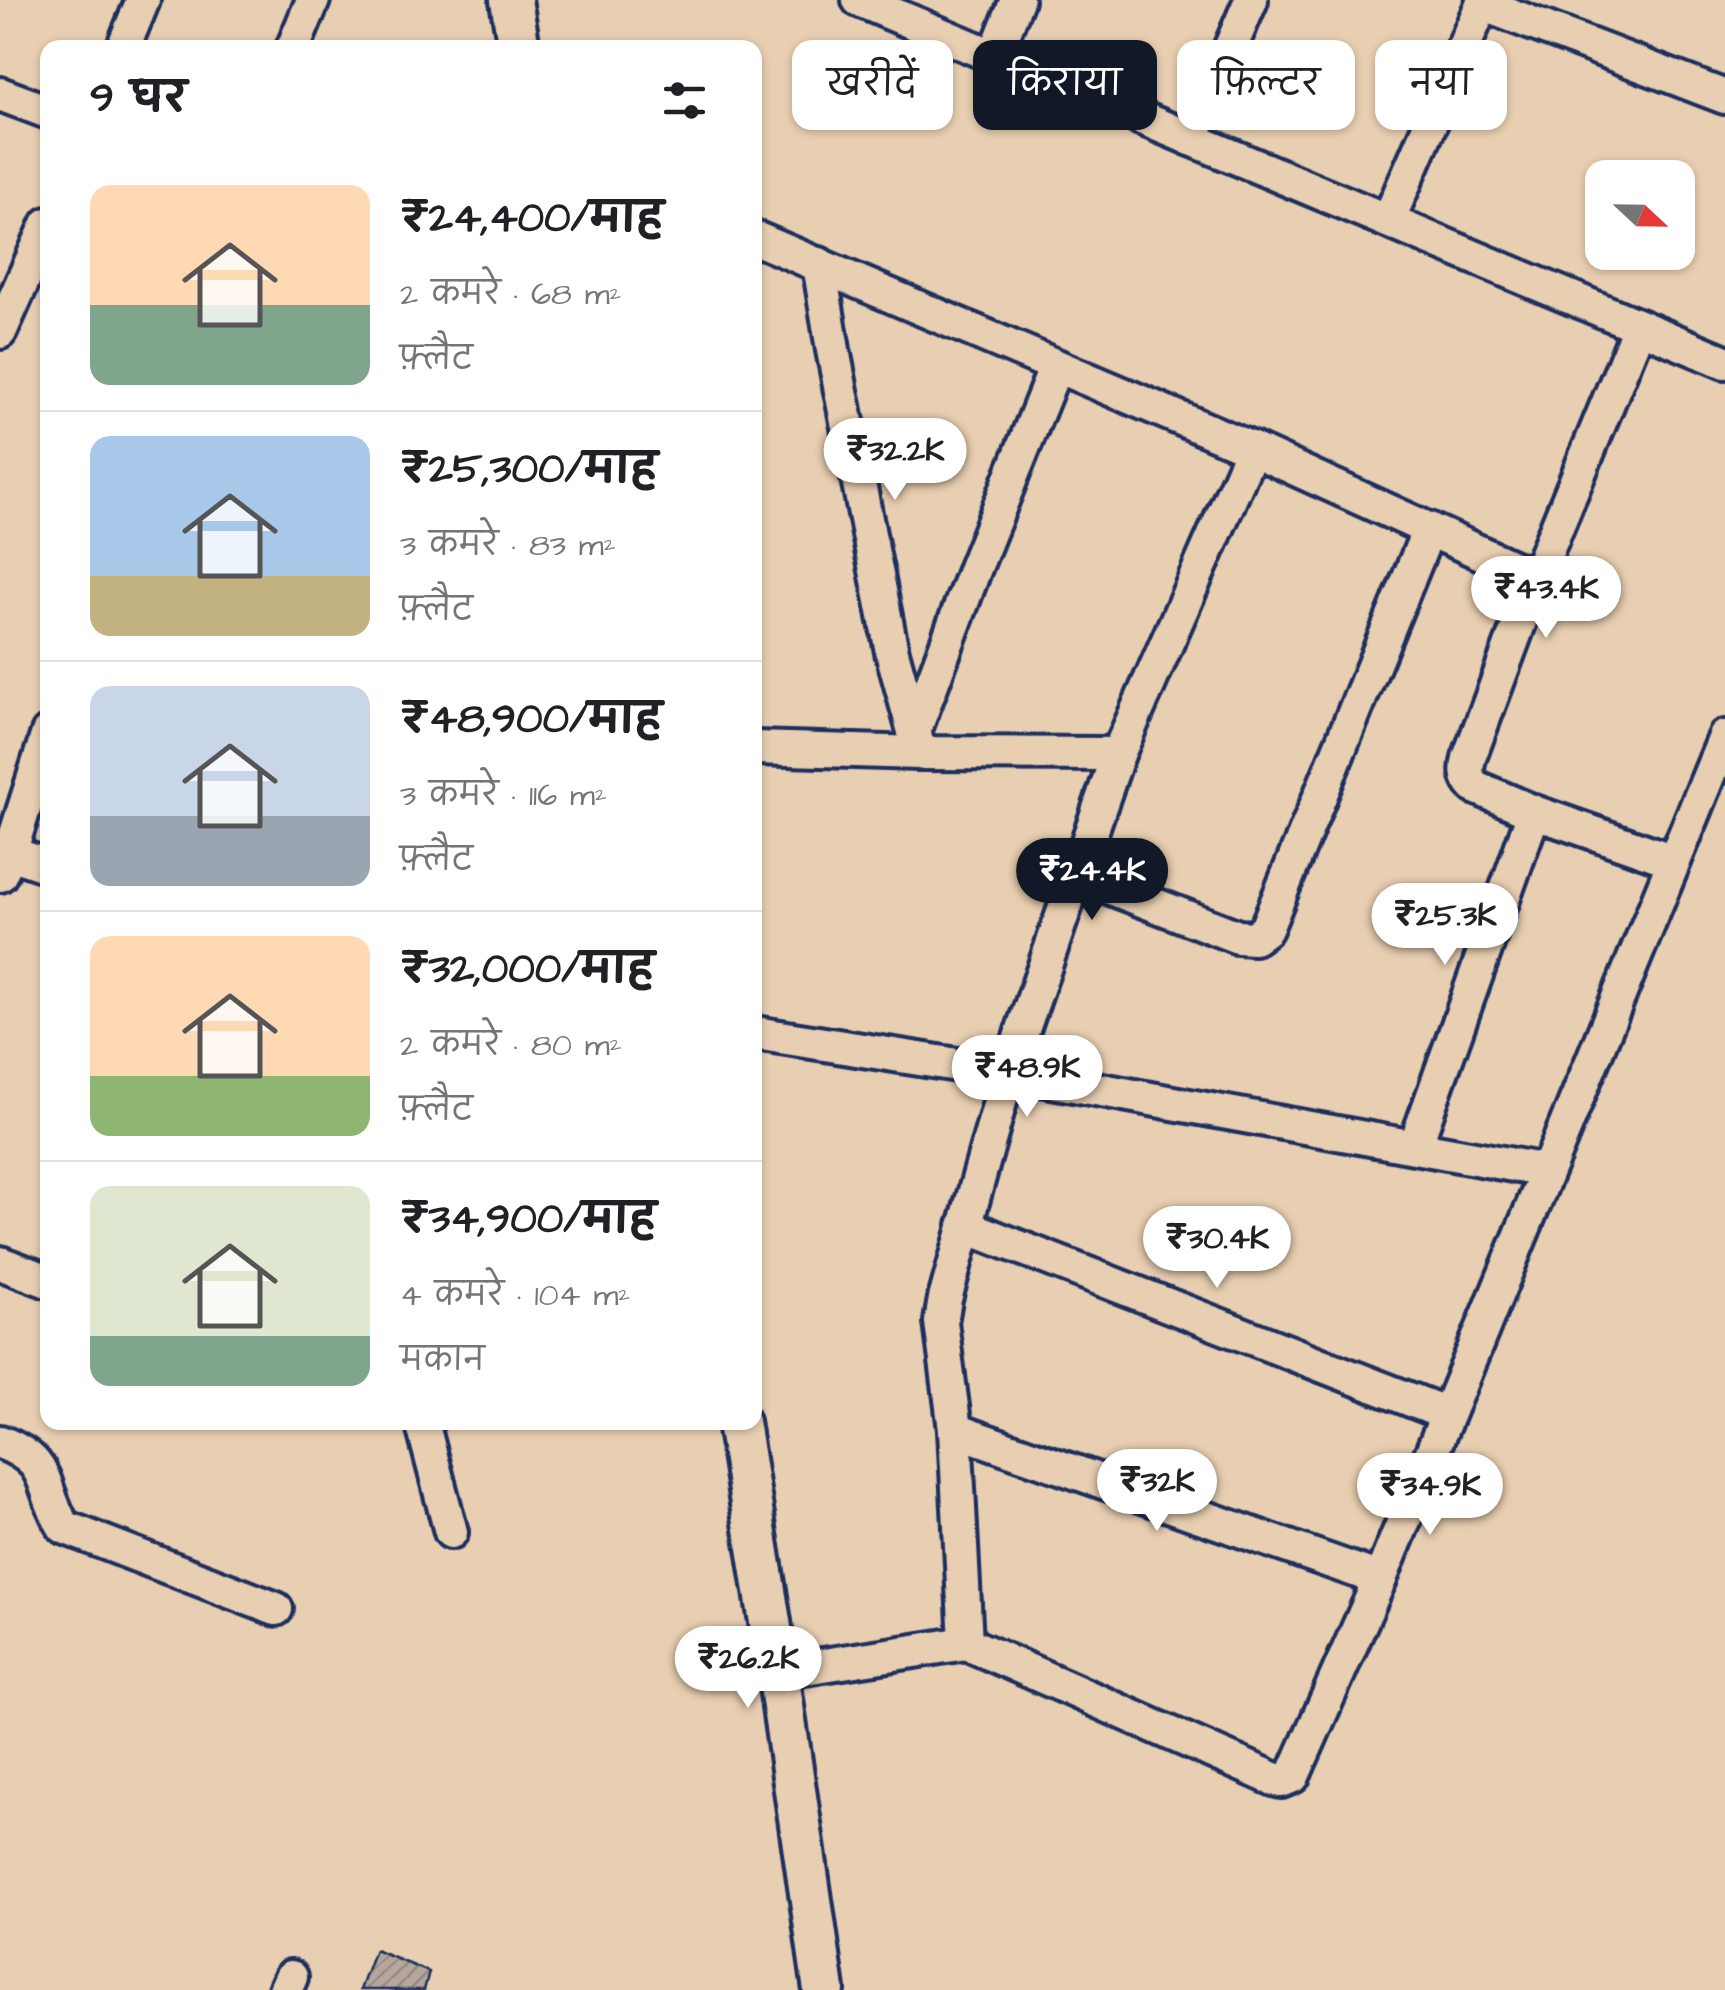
<!DOCTYPE html>
<html lang="hi">
<head>
<meta charset="utf-8">
<style>
	:root { --surface:#fff; --page:#f6f6f6; --text:#202124; --muted:#757577; --line:#e0e0e0; --accent:#111827 }
	body { margin:0; font-family:"Architects Daughter","Playpen Sans Deva",sans-serif; background:var(--page); color:var(--text); height:100vh; display:flex; flex-direction:column; font-size:38px; white-space:nowrap }
	* { box-sizing:border-box; margin:0 }
	p { font-size:32px; color:var(--muted) }
	.icon { flex:none; width:55px; height:55px; fill:none; stroke:currentColor; stroke-width:2; stroke-linecap:round; stroke-linejoin:round }
	.map { position:relative; flex:1; overflow:hidden }
	.sheet { position:absolute; left:40px; top:40px; width:722px; height:1390px; display:flex; flex-direction:column; background:var(--surface); border-radius:20px; box-shadow:0 2px 8px #0004 }
	.sheet>* { flex:none }
	.guide { position:absolute; left:792px; top:40px; width:782px; height:90px; display:flex; gap:20px }
	.needle { width:65px; rotate:112deg }
	.controls { position:absolute; left:1585px; top:160px; display:grid; gap:20px }
	.controls a { display:grid; place-items:center; width:110px; height:110px; border-radius:20px; background:var(--surface); box-shadow:0 2px 8px #0004; font-size:50px }
	.price { position:absolute; translate:-50% -85px; padding:0 22px; border-radius:35px; background:#fff; color:#222; font-size:32px; line-height:65px; filter:drop-shadow(0 2px 5px #0008) }
	.price::after { content:''; position:absolute; left:50%; top:60px; width:30px; height:22px; margin-left:-15px; background:inherit; clip-path:polygon(0 0,100% 0,50% 100%) }
	.price.selected { background:var(--accent); color:#fff }
	ul { padding:0; list-style:none }
	li { display:flex; align-items:center; gap:30px; height:250px; padding:0 50px }
	li+li { border-top:2px solid var(--line) }
	li span { display:grid; place-items:center; flex:none; width:280px; height:200px; border-radius:20px; color:#555 }
	li>.icon { margin-inline-start:auto }
	span .icon { width:120px; height:120px; fill:#fffc; stroke-width:1 }
	li b { font-size:42px }
	h2 { display:flex; justify-content:space-between; align-items:center; height:120px; padding:0 50px; font-size:42px }
	.pill { padding:0 35px; border-radius:20px; background:var(--surface); box-shadow:0 2px 8px #0004; font-size:35px; line-height:90px }
	.pill.selected { background:var(--accent); color:#fff }
	.map>svg:first-child { display:block }
	.building { fill:url(#building-hatch); stroke:#1b2f5e; stroke-width:2.5 }
	.lines { fill:none; stroke-linecap:round; stroke-linejoin:round }
	.minor-casing { stroke:#1b2f5e; stroke-width:40 }
	.tertiary-casing { stroke:#1b2f5e; stroke-width:48 }
	.minor { stroke:#e9cfb1; stroke-width:32 }
	.tertiary { stroke:#e9cfb1; stroke-width:40 }
</style>
</head>
<body>
<div class="map">
<svg width="1725" height="1990" viewBox="0 0 1725 1990">
	<defs>
		<pattern id="building-hatch" width="6" height="6" patternUnits="userSpaceOnUse" patternTransform="scale(2.5)"><rect width="6" height="6" fill="#b6a79c"/><path d="M-1 1l2-2M0 6l6-6M5 7l2-2" fill="none" stroke="#938882"/></pattern>
	</defs>
	<rect width="100%" height="100%" fill="#e9cfb1"/>
	<filter id="ink" filterUnits="userSpaceOnUse"><feTurbulence type="fractalNoise" baseFrequency=".01" numOctaves="2"/><feDisplacementMap in="SourceGraphic" scale="20" xChannelSelector="R" yChannelSelector="G"/><feConvolveMatrix kernelMatrix="1 2 1 2 8 2 1 2 1" color-interpolation-filters="sRGB"/></filter>
	<g filter="url(#ink)">
		<polygon class="building" points="375,1950 429,1972 424,1990 360,1990"/>
		<g class="lines">
			<defs>
				<g id="minor">
					<polyline points="859,0 1725,362"/>
					<polyline points="1482,4 1725,97"/>
					<polyline points="123,48 143,0"/>
					<polyline points="293,48 313,0"/>
					<polyline points="994,57 1017,0"/>
					<polyline points="0,94 48,112"/>
					<polyline points="1191,139 1251,0"/>
					<polyline points="1388,221 1484,0"/>
					<polyline points="755,238 1252,449 1118,754 920,753 755,748"/>
					<polyline points="819,264 833,350 892,652 920,753"/>
					<path d="M1639,327l-103,251 -67,180c-3,12 -3,20 6,29l59,25 140,49"/>
					<polyline points="0,332 48,224"/>
					<polyline points="1252,449 1536,578"/>
					<polyline points="914,732 975,568 1056,366"/>
					<polyline points="10,853 48,866"/>
					<polyline points="1075,874 1238,937 1254,938 1266,929 1429,529"/>
					<polyline points="0,875 10,853 48,733"/>
					<polyline points="755,1033 1008,1073 1118,754"/>
					<polyline points="1415,1146 1534,812"/>
					<polyline points="965,1226 1447,1414"/>
					<polyline points="0,1263 48,1281"/>
					<polyline points="422,1422 451,1532"/>
					<polyline points="955,1430 1380,1579"/>
					<path d="M0,1442c55,21 38,44 64,85l212,82"/>
					<polyline points="966,1643 955,1430 941,1322 945,1299 1008,1073 1546,1171"/>
					<polyline points="778,1672 966,1643 1274,1779 1281,1781 1293,1776 1380,1579 1725,737"/>
					<polyline points="285,1990 291,1977"/>
				</g>
				<g id="tertiary">
					<polyline points="511,0 519,48"/>
					<polyline points="738,1422 778,1672 824,1990"/>
				</g>
			</defs>
			<use href="#minor" class="minor-casing"/>
			<use href="#tertiary" class="tertiary-casing"/>
			<use href="#minor" class="minor"/>
			<use href="#tertiary" class="tertiary"/>
		</g>
	</g>
</svg>
<div class="controls">
<a><svg class="needle" viewBox="-14 -14 28 28"><path d="M0-13l5 13h-10z" fill="#e53935"/><path d="M0 13l5-13h-10z" fill="#757577"/></svg></a>
</div>
<b class="price" style="left:895px;top:503px">₹32.2K</b>
<b class="price" style="left:1546px;top:641px">₹43.4K</b>
<b class="price selected" style="left:1092px;top:923px">₹24.4K</b>
<b class="price" style="left:1445px;top:968px">₹25.3K</b>
<b class="price" style="left:1027px;top:1120px">₹48.9K</b>
<b class="price" style="left:1217px;top:1291px">₹30.4K</b>
<b class="price" style="left:1157px;top:1534px">₹32K</b>
<b class="price" style="left:1430px;top:1538px">₹34.9K</b>
<b class="price" style="left:748px;top:1711px">₹26.2K</b>
<div class="guide">
<a class="pill">खरीदें</a>
<a class="pill selected">किराया</a>
<a class="pill">फ़िल्टर</a>
<a class="pill">नया</a>
</div>
<section class="sheet">
<h2>9 घर<svg class="icon" aria-label="filters" viewBox="0 0 24 24"><path d="M4 7h16M4 17h16"/><circle cx="9" cy="7" r="2"/><circle cx="15" cy="17" r="2"/></svg></h2>
<ul>
<li><span style="background:linear-gradient(#ffd9b3 60%,#7fa58c 0)"><svg class="icon" aria-label="home" viewBox="0 0 24 24"><path d="M3 11l9-7 9 7M6 9v11h12V9"/></svg></span><div><b>₹24,400/माह</b><p>2 कमरे · 68 m²</p><p>फ़्लैट</p></div></li>
<li><span style="background:linear-gradient(#a9c7e8 70%,#c2b280 0)"><svg class="icon" aria-label="home" viewBox="0 0 24 24"><path d="M3 11l9-7 9 7M6 9v11h12V9"/></svg></span><div><b>₹25,300/माह</b><p>3 कमरे · 83 m²</p><p>फ़्लैट</p></div></li>
<li><span style="background:linear-gradient(#c9d6e8 65%,#9aa5b1 0)"><svg class="icon" aria-label="home" viewBox="0 0 24 24"><path d="M3 11l9-7 9 7M6 9v11h12V9"/></svg></span><div><b>₹48,900/माह</b><p>3 कमरे · 116 m²</p><p>फ़्लैट</p></div></li>
<li><span style="background:linear-gradient(#ffd9b3 70%,#8fb573 0)"><svg class="icon" aria-label="home" viewBox="0 0 24 24"><path d="M3 11l9-7 9 7M6 9v11h12V9"/></svg></span><div><b>₹32,000/माह</b><p>2 कमरे · 80 m²</p><p>फ़्लैट</p></div></li>
<li><span style="background:linear-gradient(#dfe7d0 75%,#7fa58c 0)"><svg class="icon" aria-label="home" viewBox="0 0 24 24"><path d="M3 11l9-7 9 7M6 9v11h12V9"/></svg></span><div><b>₹34,900/माह</b><p>4 कमरे · 104 m²</p><p>मकान</p></div></li>
</ul>
</section>
</div>
</body>
</html>
